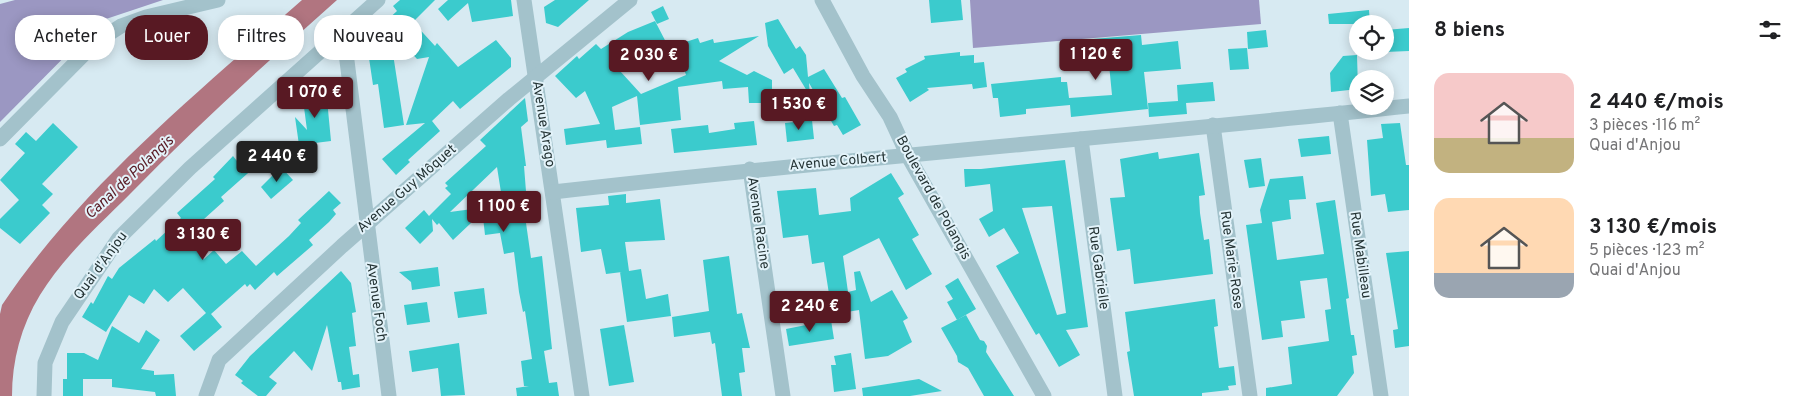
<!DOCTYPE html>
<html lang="fr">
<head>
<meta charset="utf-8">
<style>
	:root { --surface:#fff; --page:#f6f6f6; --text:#202124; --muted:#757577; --accent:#581923 }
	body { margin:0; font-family:Overpass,sans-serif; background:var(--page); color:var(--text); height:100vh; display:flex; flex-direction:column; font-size:19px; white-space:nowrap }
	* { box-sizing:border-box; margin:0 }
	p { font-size:16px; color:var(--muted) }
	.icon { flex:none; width:28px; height:28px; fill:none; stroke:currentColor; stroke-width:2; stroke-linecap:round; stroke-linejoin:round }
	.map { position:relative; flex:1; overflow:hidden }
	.drawer { display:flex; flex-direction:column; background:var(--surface); width:400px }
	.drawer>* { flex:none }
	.guide { position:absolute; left:15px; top:15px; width:475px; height:45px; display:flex; gap:10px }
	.buttons { position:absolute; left:1349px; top:15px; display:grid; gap:10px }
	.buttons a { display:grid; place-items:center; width:45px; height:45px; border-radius:50%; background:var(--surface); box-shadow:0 2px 12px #0003; font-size:25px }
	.price { position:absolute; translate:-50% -42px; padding:0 11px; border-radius:5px; background:var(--accent); color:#fff; font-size:16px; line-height:32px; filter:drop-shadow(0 1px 2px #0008) }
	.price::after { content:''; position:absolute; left:50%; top:30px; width:15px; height:11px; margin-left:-8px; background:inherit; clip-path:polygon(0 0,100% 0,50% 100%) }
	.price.on { background:#222; color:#fff }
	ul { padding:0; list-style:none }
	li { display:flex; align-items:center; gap:15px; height:125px; padding:0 25px }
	li span { display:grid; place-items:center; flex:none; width:140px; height:100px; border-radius:15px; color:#555 }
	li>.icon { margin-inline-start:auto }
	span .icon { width:60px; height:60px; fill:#fffc; stroke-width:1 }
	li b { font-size:21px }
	h2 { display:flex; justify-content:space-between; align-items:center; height:60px; padding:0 25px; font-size:21px }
	.tag { padding:0 18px; border-radius:20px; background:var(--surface); box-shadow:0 2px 12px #0003; font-size:18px; line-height:45px }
	.tag.on { background:var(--accent); color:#fff }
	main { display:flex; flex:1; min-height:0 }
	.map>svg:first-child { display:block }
	.green { fill:#9b97c2 }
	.water { fill:#b17580 }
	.building { fill:#3bcbcd; fill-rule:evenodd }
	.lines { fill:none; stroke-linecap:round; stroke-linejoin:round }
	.minor { stroke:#a3c2cb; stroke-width:15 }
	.labels { text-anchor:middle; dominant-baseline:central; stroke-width:4; stroke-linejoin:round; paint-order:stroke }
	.street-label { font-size:14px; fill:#253435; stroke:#e3f3fa }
	.water-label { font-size:15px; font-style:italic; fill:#581923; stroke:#e3f3fa }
</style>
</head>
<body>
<main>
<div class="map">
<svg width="1409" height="396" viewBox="0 0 1409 396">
	<rect width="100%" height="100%" fill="#d7eaf2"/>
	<g class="green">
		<polygon points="15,0 163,0 100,21 0,122 0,4"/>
		<polygon points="970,0 1259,0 1261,24 973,48"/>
	</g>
	<path class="water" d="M302,0h35c-71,63 -141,126 -207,194 -32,32 -66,62 -90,101 -19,31 -28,66 -28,101h-12v-82l2,-9c79,-118 194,-211 300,-305z"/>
	<g class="building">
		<polygon points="400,0 435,0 413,22 435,46 437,43 458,67 496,40 511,58 511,67 460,109 453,101 432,121 440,131 408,160 410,162 396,175 382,159 425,123 406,125 429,57 417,59 384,23 397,11 393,6"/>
		<polygon points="448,0 511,0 513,16 472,22 468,3 448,21 438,9"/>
		<polygon points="555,0 589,0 558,27 546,23 544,7"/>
		<polygon points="929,0 961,0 963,20 931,23"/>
		<polygon points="663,6 669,19 657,24 651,12"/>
		<polygon points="1369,10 1370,24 1329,24 1328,14"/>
		<polygon points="778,19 796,49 800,46 806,55 808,77 824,69 842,98 845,97 861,125 843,135 837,125 834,126 809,83 810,96 793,68 784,74 768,46 765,23"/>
		<polygon points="655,21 668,46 649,54 620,71 641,94 686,75 676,45 698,38 700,43 713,39 714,43 759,36 719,61 747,75 754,71 772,80 772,103 749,103 748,87 723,89 722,81 678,87 681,120 640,125 637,96 612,107 615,130 640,127 642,144 607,148 606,140 566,145 564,129 600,124 585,91 576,98 555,76 577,56 579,59 596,44 601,49 628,32"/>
		<polygon points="1409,28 1409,51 1385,52 1385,30"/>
		<polygon points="1266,30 1268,47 1248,49 1247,32"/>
		<polygon points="1141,35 1142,45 1178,41 1181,69 1144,72 1148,109 1071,117 1070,105 1026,109 1026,114 1000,117 998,98 993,98 991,84 1061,77 1061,82 1067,82 1069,98 1112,95 1108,54 1095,56 1093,39"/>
		<polygon points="1247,48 1249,69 1230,70 1228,49"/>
		<polygon points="960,52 960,56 974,55 974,63 984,62 987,87 973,89 972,84 927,88 929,90 910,102 896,78 907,72 905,69 925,59 924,56"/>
		<polygon points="393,54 404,125 384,128 378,84 373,85 369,58"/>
		<polygon points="1357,55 1358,89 1331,92 1330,73 1343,56"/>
		<polygon points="1213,82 1215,101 1186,103 1187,114 1149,117 1148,103 1178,101 1177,85"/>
		<polygon points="326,89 331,141 299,145 295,117 307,130 302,92"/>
		<polygon points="525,98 528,121 521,127 526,166 524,166 527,204 534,203 537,221 526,223 531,258 542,256 552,349 544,351 549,383 557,382 559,396 517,396 516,388 529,386 524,386 521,361 532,359 525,311 523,312 519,292 514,252 504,254 500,233 485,235 482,208 503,205 497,167 450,212 480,208 471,223 453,240 439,223 437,225 432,219 433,231 420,244 405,228 424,210 429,216 451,194 445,188 448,186 445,183 486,146 480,140"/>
		<polygon points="812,120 814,139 787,142 785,123"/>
		<polygon points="754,121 757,145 674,153 671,129 708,125 709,133 735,129 734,123"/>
		<polygon points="53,123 78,147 42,184 53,194 42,205 50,213 20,244 0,228 0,219 19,200 0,180 25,153 15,144 26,132 36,141"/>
		<polygon points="1400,123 1406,165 1409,165 1409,210 1388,212 1385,194 1371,196 1367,140 1383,138 1381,124"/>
		<polygon points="1329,136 1331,154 1301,157 1298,139"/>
		<polygon points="1158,152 1159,159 1199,153 1205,195 1199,196 1200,213 1204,240 1209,239 1213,274 1134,284 1130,249 1117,251 1110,198 1125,197 1120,159"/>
		<polygon points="246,153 257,165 221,197 224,201 184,237 204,259 214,250 226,264 242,251 256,266 289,236 301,223 298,220 329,191 341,203 333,210 336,214 329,222 309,240 313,245 277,276 274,272 255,290 250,284 247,287 245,284 211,314 222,327 194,351 180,336 206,313 183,288 168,302 154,289 144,304 129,295 106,332 82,317 91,302 93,304 108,276 112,279 119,268 155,239 156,241 181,218 177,213 215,179 213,177 233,156 237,161"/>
		<polygon points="1261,158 1265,186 1249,188 1244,160"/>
		<path d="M1065,160l23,167 -22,3 14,25 -21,12 -20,-34 -3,2 -40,-69 23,-13 -15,-25 -15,9 -10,-18 14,-8 -3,-27 -25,3 -1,-18h17zM1052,206l14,107 -9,2 -35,-107z"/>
		<polygon points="281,167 293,180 271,199 261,187"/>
		<polygon points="891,173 904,194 898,198 919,235 912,239 932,274 906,290 879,238 843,256 848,292 856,290 854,272 860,271 871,302 892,290 908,318 903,321 912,342 888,356 865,359 859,310 822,316 818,296 829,294 824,262 812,264 808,235 783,238 777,191 816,188 819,215 851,211 850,198"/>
		<polygon points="1303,176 1306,199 1289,200 1291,219 1272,222 1277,260 1324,254 1316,203 1335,200 1349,298 1346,299 1351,335 1354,335 1357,355 1352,356 1354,373 1337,396 1266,396 1266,388 1292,384 1288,347 1329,341 1325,310 1331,309 1327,278 1300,281 1305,318 1281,321 1283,337 1262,340 1246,225 1262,223 1260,210 1270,179"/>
		<polygon points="626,194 626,203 660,199 665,240 625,242 629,271 641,269 646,299 668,294 671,316 627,322 620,272 622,272 606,274 601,249 581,252 576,208 609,205 608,196"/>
		<polygon points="1409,251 1409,346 1395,348 1393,330 1398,329 1386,253"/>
		<polygon points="729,256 737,314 742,313 750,348 742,348 745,372 739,373 742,396 722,396 715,343 712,344 710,332 674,337 672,317 709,311 703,260"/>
		<polygon points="438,267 440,286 412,290 411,282 399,272"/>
		<polygon points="341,271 351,283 356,312 352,313 356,346 349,347 353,375 359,374 360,387 342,390 341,382 338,382 327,325 312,371 294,351 269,377 277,383 266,396 258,396 241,383 243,381 235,375 250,356"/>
		<polygon points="958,278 976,309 957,320 947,302 953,299 945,286"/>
		<polygon points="484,288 487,314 458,318 454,292"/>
		<polygon points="1215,299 1218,326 1214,327 1219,368 1234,366 1236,385 1228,386 1229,390 1202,393 1202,396 1134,396 1127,352 1130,351 1125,312"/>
		<polygon points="427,302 430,322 407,325 404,305"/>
		<polygon points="966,315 980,340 984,341 987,346 986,352 1014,396 984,396 968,368 958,362 957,356 941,328"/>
		<polygon points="831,320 834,339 789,346 786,329"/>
		<polygon points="624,325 634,382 609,386 600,329"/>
		<polygon points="112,326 139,343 146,330 160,340 141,369 154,371 154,375 174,374 176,396 156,396 155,392 112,387 112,379 83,379 83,396 63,396 63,379 67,379 67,353 84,353 98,360"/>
		<polygon points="459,343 465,395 441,396 438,368 412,372 409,351"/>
		<polygon points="851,353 856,389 834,392 831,365 836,365 834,356"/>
		<polygon points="919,379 942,391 910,396 863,396 862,388"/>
	</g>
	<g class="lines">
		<g class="minor">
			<polyline points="524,0 582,396"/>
			<polyline points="822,0 863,76 890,117 908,156 1044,396"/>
			<polyline points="343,29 389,396"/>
			<polyline points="1340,113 1381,396"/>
			<polyline points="1213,125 1250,396"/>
			<polyline points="0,139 96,42 121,26 146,17 218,0"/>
			<polyline points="1081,139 1115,396"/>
			<polyline points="750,169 783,396"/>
			<path d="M553,192c285,-33 571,-55 856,-86"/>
			<polyline points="44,396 45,363 62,322 119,238 190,168 378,0"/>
			<polyline points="206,396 219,360 342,246 509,99 630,0"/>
		</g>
	</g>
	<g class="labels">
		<g class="street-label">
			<text transform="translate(543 124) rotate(81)">Avenue Arago</text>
			<text transform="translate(838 162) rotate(-5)">Avenue Colbert</text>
			<text transform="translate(407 189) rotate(-41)">Avenue Guy Môquet</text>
			<text transform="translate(933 198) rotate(61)">Boulevard de Polangis</text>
			<text transform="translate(758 223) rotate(82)">Avenue Racine</text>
			<text transform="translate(1360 255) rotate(82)">Rue Mabilleau</text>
			<text transform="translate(1231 260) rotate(82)">Rue Marie-Rose</text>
			<text transform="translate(101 266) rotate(-54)">Quai d'Anjou</text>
			<text transform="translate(1098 268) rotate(82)">Rue Gabrielle</text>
			<text transform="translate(376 302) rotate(82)">Avenue Foch</text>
		</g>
		<g class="water-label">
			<text transform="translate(130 178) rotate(-43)">Canal de Polangis</text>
		</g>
	</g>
</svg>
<div class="buttons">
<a><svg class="icon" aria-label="locate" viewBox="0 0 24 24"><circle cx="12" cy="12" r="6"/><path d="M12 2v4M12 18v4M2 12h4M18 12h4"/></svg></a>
<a><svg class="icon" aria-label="layers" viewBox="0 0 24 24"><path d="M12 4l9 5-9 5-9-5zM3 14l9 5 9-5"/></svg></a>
</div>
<b class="price" style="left:1096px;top:81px">1 120 €</b>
<b class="price" style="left:649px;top:82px">2 030 €</b>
<b class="price" style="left:315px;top:119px">1 070 €</b>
<b class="price" style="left:799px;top:131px">1 530 €</b>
<b class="price on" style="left:277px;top:183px">2 440 €</b>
<b class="price" style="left:504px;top:233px">1 100 €</b>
<b class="price" style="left:203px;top:261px">3 130 €</b>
<b class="price" style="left:810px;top:333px">2 240 €</b>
<div class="guide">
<a class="tag">Acheter</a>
<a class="tag on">Louer</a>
<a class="tag">Filtres</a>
<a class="tag">Nouveau</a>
</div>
</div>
<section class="drawer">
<h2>8 biens<svg class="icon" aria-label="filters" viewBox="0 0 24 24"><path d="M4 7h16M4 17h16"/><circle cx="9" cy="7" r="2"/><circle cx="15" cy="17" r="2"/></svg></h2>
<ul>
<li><span style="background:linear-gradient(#f6c9c9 65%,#c2b280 0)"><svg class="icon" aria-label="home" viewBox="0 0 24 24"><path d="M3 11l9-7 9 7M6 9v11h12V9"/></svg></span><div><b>2 440 €/mois</b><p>3 pièces · 116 m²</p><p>Quai d'Anjou</p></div></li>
<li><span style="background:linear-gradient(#ffd9b3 75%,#9aa5b1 0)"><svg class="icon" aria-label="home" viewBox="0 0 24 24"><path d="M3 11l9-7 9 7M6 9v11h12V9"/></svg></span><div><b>3 130 €/mois</b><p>5 pièces · 123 m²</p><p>Quai d'Anjou</p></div></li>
</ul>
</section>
</main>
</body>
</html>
